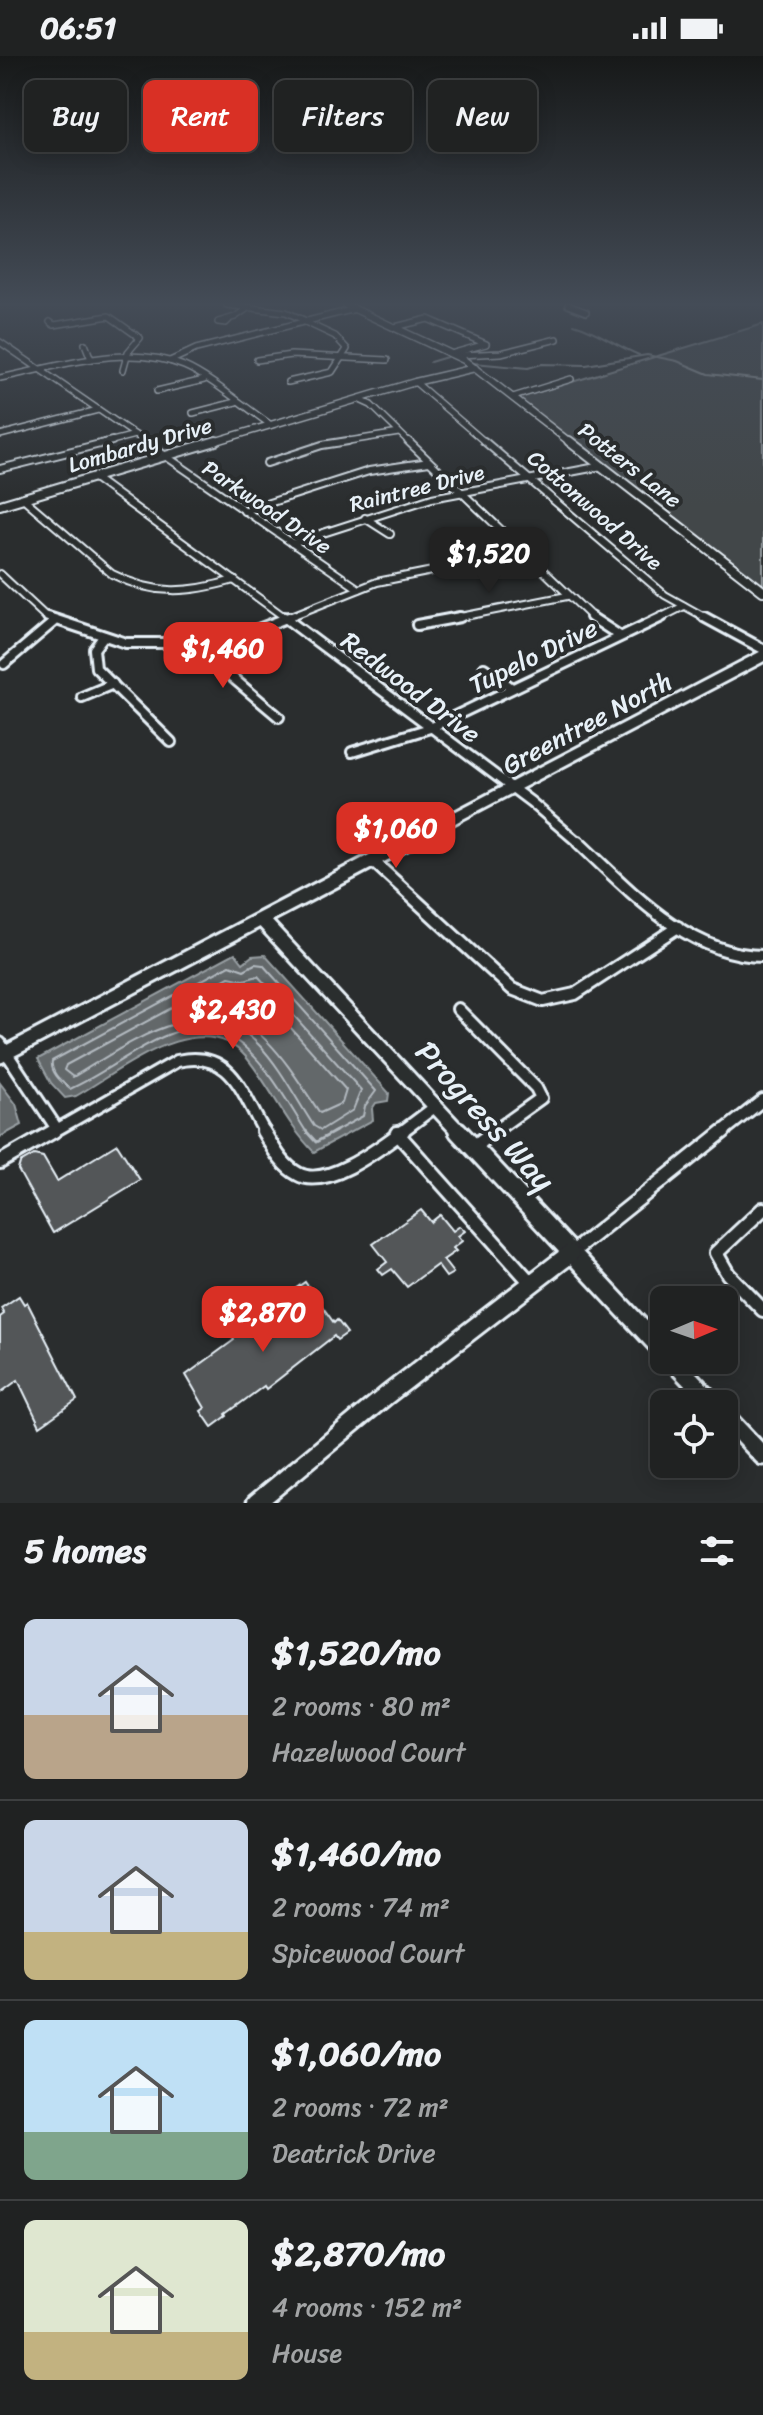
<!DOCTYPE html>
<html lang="en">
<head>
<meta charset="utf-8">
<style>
	:root { --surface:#202222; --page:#282a2a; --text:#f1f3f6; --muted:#a2a4a5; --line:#3d3f40; --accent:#d93025 }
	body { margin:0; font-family:Sriracha,sans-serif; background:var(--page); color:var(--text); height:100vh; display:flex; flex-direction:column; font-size:30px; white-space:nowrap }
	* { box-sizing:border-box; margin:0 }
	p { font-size:26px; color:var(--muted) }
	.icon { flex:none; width:44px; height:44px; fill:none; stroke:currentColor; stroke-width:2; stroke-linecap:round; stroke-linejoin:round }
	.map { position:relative; height:1447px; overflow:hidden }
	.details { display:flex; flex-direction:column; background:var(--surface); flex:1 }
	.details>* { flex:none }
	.banner { position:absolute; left:24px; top:24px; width:716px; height:72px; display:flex; gap:16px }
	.needle { width:52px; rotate:88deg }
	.controls { position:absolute; left:650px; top:1230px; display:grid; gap:16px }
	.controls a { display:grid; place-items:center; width:88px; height:88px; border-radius:12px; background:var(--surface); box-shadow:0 4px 20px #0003,0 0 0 2px var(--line); font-size:40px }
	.price { position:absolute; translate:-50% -68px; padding:0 18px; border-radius:16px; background:var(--accent); color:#fff; font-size:26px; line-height:52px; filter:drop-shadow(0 2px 4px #0008) }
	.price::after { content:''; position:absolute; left:50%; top:48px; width:24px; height:18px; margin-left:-12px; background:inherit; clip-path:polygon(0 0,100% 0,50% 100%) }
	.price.current { background:#222; color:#fff }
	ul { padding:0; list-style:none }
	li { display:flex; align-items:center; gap:24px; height:200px; padding:0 24px }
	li+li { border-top:2px solid var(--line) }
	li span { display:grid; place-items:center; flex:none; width:224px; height:160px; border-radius:12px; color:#555 }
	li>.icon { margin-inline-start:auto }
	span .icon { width:96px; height:96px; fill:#fffc; stroke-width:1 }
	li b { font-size:34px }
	h2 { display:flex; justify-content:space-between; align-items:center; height:96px; padding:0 24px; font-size:34px }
	.tag { padding:0 28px; border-radius:12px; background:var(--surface); box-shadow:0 4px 20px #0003,0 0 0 2px var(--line); font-size:28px; line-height:72px }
	.tag.current { background:var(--accent); color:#fff }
	.status { display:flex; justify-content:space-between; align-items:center; height:56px; padding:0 40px; background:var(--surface); direction:ltr }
	.status svg { height:22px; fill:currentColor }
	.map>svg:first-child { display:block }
	.green { fill:#424648; stroke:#959ca0; stroke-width:2 }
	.water { fill:#63686b; stroke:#989fa3; stroke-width:2 }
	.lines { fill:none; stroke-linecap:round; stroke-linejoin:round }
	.shore-far1 { stroke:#b3bac0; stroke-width:2 }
	.shore { stroke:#b3bac0; stroke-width:3 }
	.stream { stroke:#989fa3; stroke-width:2 }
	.building { fill:#535759; stroke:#e8f1f8; stroke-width:2 }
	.street-far4-casing { stroke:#e8f1f8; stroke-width:8 }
	.street-far3-casing { stroke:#e8f1f8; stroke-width:10 }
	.street-far2-casing { stroke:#e8f1f8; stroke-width:14 }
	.street-far1-casing { stroke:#e8f1f8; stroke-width:16 }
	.street-casing { stroke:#e8f1f8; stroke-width:18 }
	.secondary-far4-casing { stroke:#e8f1f8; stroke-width:9 }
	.secondary-far3-casing { stroke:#e8f1f8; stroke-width:12 }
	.secondary-far2-casing { stroke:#e8f1f8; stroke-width:16 }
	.secondary-far1-casing { stroke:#e8f1f8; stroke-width:19 }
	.secondary-casing { stroke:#e8f1f8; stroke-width:23 }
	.street-far4 { stroke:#2a2d2e; stroke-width:5 }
	.street-far3 { stroke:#2a2d2e; stroke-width:6 }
	.street-far2 { stroke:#2a2d2e; stroke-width:8 }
	.street-far1 { stroke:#2a2d2e; stroke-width:10 }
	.street { stroke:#2a2d2e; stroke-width:12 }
	.secondary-far4 { stroke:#2a2d2e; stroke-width:6 }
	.secondary-far3 { stroke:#2a2d2e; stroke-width:8 }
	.secondary-far2 { stroke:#2a2d2e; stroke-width:10 }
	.secondary-far1 { stroke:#2a2d2e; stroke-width:13 }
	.secondary { stroke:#2a2d2e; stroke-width:17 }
	.labels { text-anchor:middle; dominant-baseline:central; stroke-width:8; stroke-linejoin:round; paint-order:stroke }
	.far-street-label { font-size:22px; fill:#e8f1f8; stroke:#2a2d2e }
	.street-label { font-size:26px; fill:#e8f1f8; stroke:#2a2d2e }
	.near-street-label { font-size:32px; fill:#e8f1f8; stroke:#2a2d2e }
</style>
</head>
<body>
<div class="status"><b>06:51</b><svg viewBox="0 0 49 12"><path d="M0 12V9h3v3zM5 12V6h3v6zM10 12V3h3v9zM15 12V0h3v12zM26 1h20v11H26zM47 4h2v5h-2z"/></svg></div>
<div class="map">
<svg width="763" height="1447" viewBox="0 0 763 1447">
	<rect width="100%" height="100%" fill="#2a2d2e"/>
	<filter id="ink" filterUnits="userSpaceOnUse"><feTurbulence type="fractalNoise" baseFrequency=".0125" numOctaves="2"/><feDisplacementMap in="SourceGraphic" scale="16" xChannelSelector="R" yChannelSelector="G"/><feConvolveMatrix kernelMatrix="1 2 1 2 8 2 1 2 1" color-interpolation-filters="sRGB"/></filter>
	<g filter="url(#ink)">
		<polygon class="green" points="763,268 763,532 516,343"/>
		<g class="water">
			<path d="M235,897l8,10 9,-7 13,-1 124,138 -1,8 -12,2 -4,6 1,11 -59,32c-28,-28 -43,-65 -68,-95 -46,-53 -126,14 -170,39l-11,2 -14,-15 -13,-24z"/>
			<polygon points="0,1027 16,1048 22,1069 0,1081"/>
		</g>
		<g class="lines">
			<g class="shore-far1">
				<path d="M258,920l103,114 -8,20 -32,20 -7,-4c-18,-27 -33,-58 -55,-81 -56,-59 -132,0 -186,32l-9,-7 2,-5 163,-88 15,3z"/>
				<path d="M230,934l28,1 88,99 -4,13 -22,10c-33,-48 -51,-85 -108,-108v-5z"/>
				<path d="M307,1077c-32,-50 -68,-128 -140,-98 -34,14 -63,39 -97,54 -8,-7 -20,-16 -18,-28l178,-96 14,5 11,-6 8,1 113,126 -11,15 -2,10 -31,17"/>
			</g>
			<polyline class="shore" points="306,1075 316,1086 336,1075"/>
			<g class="stream">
				<path d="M574,268c24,7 42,22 65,31"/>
				<polyline points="430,306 450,300"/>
				<polyline points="474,307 528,312 542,308 586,309 647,299 677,305 708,318 763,324"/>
			</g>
		</g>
		<g class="building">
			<polygon points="117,1088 140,1124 53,1177 18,1114 20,1107 34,1099 43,1101 57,1125"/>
			<polygon points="421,1154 431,1166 440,1159 453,1175 460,1170 465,1175 458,1180 462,1185 453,1192 456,1195 443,1204 453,1217 446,1221 437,1209 407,1231 392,1213 383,1219 378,1213 387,1206 373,1188"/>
			<polygon points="305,1226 334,1267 337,1264 347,1277 337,1284 334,1280 266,1333 264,1330 226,1358 227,1360 212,1371 201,1355 205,1352 186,1319 234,1284 231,1279 243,1272 247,1277 286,1249 282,1242"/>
			<polygon points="19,1240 24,1248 27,1246 77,1344 40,1370 18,1324 0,1337 0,1261 4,1258 1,1252"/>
		</g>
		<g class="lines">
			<defs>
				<g id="street-far4">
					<polyline points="227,249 286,256 306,265"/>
					<polyline points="568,249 586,256"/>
					<polyline points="229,264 226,267 218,266 235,261 248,252"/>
					<polyline points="50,266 54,269 109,260 140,282 128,296 123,314"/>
					<polyline points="395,271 428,263 486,288 454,297"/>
					<polyline points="0,286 147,387"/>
					<polyline points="85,288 91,303"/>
					<polyline points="460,299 501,297 557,283"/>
					<polyline points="257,304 291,299 387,304"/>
					<polyline points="170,305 196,293 355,253"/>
					<path d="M0,322c57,-11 127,-36 184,-12 26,11 62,42 87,59"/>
					<polyline points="288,326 332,316 347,293 335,280 305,266"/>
					<polyline points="415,326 486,387"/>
					<polyline points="157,335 204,324"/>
					<polyline points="513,341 571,323"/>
					<polyline points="358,343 371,349 410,387"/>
					<polyline points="193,357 236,346"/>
					<polyline points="0,379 98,354"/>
					<polyline points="104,387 135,379"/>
					<polyline points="336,387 399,377"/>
				</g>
				<g id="street-far3">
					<polyline points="144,385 359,533"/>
					<polyline points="408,385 594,563"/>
					<polyline points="484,385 665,539 708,563"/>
					<polyline points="267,407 322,389 348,385"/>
					<polyline points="0,413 112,385"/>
					<polyline points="93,421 287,563"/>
					<path d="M23,442l89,76c43,22 77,19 122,6"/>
					<polyline points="244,455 369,415 429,406"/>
					<polyline points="365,462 390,478"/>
					<polyline points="292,487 432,442 602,410"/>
					<polyline points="0,518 44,559 53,563"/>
					<polyline points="284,563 377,526 523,497"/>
					<polyline points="450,563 567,540"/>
					<polyline points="658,563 684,550"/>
				</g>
				<g id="street-far2">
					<polyline points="48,561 126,587 168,587 240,580 289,561"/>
					<polyline points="284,561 531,746 580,788"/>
					<polyline points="591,561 620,580"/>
					<polyline points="704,561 763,593"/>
					<polyline points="417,569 460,561"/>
					<polyline points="103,581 94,593 96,612 171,686"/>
					<polyline points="205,585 214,606 279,661"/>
					<polyline points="4,608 56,564"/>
					<polyline points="484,612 512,632"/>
					<polyline points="82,641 113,628"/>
					<polyline points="352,696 430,672 662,561"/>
				</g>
				<g id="street-far1">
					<path d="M578,786c50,47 111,114 185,114"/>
					<polyline points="373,805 512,933 543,945 575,938 678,871"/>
					<polyline points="458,953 536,1032 541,1042 492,1077"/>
					<polyline points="0,987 57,1073"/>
					<path d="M51,1077l126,-72c56,-12 64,31 88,72"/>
					<polyline points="400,1077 436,1050"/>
					<polyline points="721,1077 763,1044"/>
				</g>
				<g id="street">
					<path d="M263,1075c10,16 18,34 35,43 28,16 82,-26 105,-43"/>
					<polyline points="397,1077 531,1227"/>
					<polyline points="474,1090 495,1075"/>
					<polyline points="0,1106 54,1075"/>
					<polyline points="763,1153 716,1197 728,1218 763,1254"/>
					<polyline points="570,1198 724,1075"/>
				</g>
				<g id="secondary-far4">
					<polyline points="346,249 464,304 571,387"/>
					<polyline points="210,387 415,326 475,312"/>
				</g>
				<g id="secondary-far3">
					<polyline points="569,385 763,535"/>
					<polyline points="0,449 216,385"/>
				</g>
				<polyline id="secondary-far2" points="404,788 763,600"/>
				<g id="secondary-far1">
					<polyline points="262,864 460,1077"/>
					<polyline points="0,1000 408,786"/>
				</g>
				<g id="secondary">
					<polyline points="458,1075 664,1296"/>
					<polyline points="672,1304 714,1348"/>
					<polyline points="724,1359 763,1400"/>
					<polyline points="256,1447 387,1339 570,1198"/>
				</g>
			</defs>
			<use href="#street-far4" class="street-far4-casing"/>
			<use href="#street-far3" class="street-far3-casing"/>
			<use href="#street-far2" class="street-far2-casing"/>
			<use href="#street-far1" class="street-far1-casing"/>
			<use href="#street" class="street-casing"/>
			<use href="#secondary-far4" class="secondary-far4-casing"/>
			<use href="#secondary-far3" class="secondary-far3-casing"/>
			<use href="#secondary-far2" class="secondary-far2-casing"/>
			<use href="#secondary-far1" class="secondary-far1-casing"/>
			<use href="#secondary" class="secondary-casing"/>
			<use href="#street-far4" class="street-far4"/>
			<use href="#street-far3" class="street-far3"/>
			<use href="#street-far2" class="street-far2"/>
			<use href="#street-far1" class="street-far1"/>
			<use href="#street" class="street"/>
			<use href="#secondary-far4" class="secondary-far4"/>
			<use href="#secondary-far3" class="secondary-far3"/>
			<use href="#secondary-far2" class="secondary-far2"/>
			<use href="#secondary-far1" class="secondary-far1"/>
			<use href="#secondary" class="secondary"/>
		</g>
	</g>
	<linearGradient id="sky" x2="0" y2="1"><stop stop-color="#171919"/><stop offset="0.55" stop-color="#444c57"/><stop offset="1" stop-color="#444c57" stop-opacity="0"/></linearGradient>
	<rect width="763" height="451" fill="url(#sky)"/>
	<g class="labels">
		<g class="far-street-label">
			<text transform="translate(140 389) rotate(-16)">Lombardy Drive</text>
			<text transform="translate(630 409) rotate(38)">Potters Lane</text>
			<text transform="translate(417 432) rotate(-14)">Raintree Drive</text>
			<text transform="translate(267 451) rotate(34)">Parkwood Drive</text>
			<text transform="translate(595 454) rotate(41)">Cottonwood Drive</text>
		</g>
		<g class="street-label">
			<text transform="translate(533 600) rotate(-26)">Tupelo Drive</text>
			<text transform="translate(411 631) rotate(37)">Redwood Drive</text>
			<text transform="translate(587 667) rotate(-28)">Greentree North</text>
		</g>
		<g class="near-street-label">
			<text transform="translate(485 1060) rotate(48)">Progress Way</text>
		</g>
	</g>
</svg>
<div class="controls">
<a><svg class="needle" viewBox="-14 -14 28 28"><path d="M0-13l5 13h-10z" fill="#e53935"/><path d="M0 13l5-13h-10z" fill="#a2a4a5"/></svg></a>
<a><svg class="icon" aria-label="locate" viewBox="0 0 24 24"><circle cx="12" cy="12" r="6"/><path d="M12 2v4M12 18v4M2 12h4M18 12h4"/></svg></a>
</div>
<b class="price current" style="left:489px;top:539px">$1,520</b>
<b class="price" style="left:223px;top:634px">$1,460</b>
<b class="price" style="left:396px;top:814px">$1,060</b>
<b class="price" style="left:233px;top:995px">$2,430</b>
<b class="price" style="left:263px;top:1298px">$2,870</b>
<div class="banner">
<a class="tag">Buy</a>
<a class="tag current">Rent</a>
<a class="tag">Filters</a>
<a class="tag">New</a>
</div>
</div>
<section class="details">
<h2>5 homes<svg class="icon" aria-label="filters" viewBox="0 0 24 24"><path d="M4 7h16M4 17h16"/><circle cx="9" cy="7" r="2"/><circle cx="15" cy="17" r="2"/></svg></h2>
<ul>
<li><span style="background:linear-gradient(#c9d6e8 60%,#b9a48a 0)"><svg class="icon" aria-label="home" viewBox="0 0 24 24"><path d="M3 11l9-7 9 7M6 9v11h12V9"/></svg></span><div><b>$1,520/mo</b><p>2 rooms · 80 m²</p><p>Hazelwood Court</p></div></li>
<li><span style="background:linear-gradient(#c9d6e8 70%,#c2b280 0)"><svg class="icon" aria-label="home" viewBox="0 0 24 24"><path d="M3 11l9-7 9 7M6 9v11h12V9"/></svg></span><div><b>$1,460/mo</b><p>2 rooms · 74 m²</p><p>Spicewood Court</p></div></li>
<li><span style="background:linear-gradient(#bfe0f5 70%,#7fa58c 0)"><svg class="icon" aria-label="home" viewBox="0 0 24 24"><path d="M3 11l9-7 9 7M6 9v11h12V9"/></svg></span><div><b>$1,060/mo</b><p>2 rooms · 72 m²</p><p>Deatrick Drive</p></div></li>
<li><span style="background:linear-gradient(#dfe7d0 70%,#c2b280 0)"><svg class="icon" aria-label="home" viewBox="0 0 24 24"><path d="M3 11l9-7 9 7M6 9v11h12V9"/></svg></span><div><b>$2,870/mo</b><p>4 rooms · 152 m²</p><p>House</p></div></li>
</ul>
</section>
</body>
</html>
